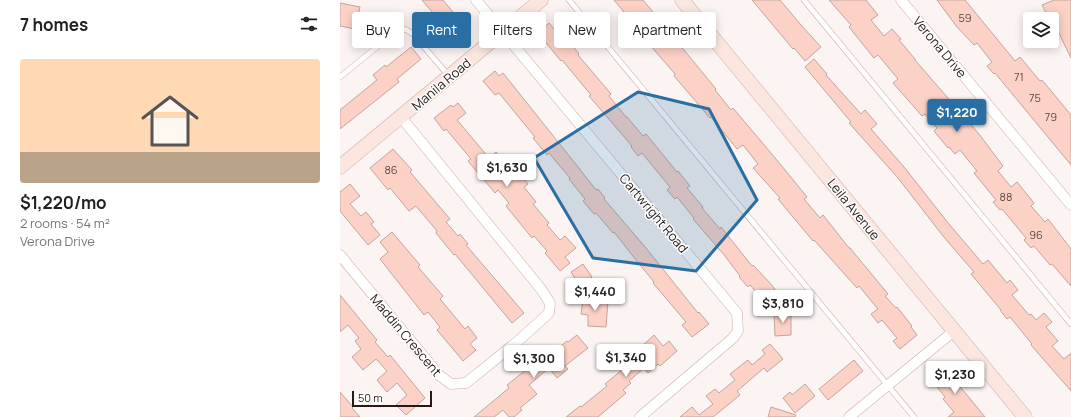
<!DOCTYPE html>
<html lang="en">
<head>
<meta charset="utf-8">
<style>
	:root { --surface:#fff; --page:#f2f2f2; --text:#202124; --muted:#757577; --accent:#2a6fa4 }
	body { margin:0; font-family:Manrope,sans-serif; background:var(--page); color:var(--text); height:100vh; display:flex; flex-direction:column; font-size:15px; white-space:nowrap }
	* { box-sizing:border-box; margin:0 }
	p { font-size:13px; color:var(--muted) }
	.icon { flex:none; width:22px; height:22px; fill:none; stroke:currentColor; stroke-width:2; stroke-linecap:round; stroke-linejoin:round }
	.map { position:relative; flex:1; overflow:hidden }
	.panel { display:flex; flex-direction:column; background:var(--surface); width:340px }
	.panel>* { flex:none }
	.guide { position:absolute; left:12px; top:12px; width:380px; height:36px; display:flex; gap:8px }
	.tools { position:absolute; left:683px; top:12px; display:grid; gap:8px }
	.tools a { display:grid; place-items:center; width:36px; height:36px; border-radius:4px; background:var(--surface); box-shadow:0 2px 10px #0003; font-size:20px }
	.scale { position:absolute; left:12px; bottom:10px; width:80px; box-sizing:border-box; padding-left:4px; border:2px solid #251a16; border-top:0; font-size:11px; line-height:14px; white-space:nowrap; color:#251a16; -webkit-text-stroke:3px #fff; paint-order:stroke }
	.price { position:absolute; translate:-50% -34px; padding:0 9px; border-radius:4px; background:#fff; color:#222; font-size:13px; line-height:26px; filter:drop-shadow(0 1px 2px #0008) }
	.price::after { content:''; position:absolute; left:50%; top:24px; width:12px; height:9px; margin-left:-6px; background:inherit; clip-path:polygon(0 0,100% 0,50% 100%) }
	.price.current { background:var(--accent); color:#fff }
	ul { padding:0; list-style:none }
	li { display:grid; align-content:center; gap:8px; height:212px; padding:0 20px }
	li span { display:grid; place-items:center; height:124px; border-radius:4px; color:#555 }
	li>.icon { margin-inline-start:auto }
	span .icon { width:72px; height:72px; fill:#fffc; stroke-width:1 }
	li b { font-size:17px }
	h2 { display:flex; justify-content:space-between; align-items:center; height:48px; padding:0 20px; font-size:17px }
	.chip { padding:0 14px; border-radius:4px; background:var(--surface); box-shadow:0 2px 10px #0003; font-size:14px; line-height:36px }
	.chip.current { background:var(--accent); color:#fff }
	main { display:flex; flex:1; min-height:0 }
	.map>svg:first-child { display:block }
	.building { fill:#fcd2c7; stroke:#c3a49c }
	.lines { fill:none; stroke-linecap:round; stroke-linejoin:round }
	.lane-casing { stroke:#ccada4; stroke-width:6 }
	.street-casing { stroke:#ccada4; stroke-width:11 }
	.secondary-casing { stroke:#ccada4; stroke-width:15 }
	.lane { stroke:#fff; stroke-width:5 }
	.street { stroke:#fff; stroke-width:10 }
	.secondary { stroke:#fce6e0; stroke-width:14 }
	.marked { fill:#2a6fa4; fill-opacity:0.2; stroke:#2a6fa4; stroke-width:3; stroke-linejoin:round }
	.labels { text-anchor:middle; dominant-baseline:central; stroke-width:3; stroke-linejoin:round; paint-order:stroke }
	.number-label { font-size:11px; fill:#5b4842 }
	.street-label { font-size:13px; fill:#251a16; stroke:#fff }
</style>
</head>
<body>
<main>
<section class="panel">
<h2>7 homes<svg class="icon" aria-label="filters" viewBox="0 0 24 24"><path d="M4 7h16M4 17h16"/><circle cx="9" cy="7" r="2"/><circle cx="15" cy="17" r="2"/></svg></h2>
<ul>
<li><span style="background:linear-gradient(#ffd9b3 75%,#b9a48a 0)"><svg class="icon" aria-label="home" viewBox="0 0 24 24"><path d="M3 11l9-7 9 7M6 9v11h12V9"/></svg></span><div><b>$1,220/mo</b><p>2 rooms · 54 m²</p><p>Verona Drive</p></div></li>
</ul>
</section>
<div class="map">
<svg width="731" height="417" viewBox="0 0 731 417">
	<rect width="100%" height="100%" fill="#fbf4f2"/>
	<g class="building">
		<polygon points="82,0 103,0 125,27 121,31 126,37 114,46 101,31 105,27"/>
		<polygon points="274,0 303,0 376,89 375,90 391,110 393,108 441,165 467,197 464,199 480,218 483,215 509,248 510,248 548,294 545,296 556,308 557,307 572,326 571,327 577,335 560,349 553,341 557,338 542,320 538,323 531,314 538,309 519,286 517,288 474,240 473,241 438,199 440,198 413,168 418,164 403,145 397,149 371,117 370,118 334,76 335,74 309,44 310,43"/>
		<polygon points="412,0 440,0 461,25 481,47 465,61 454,48 453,49"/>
		<polygon points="489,0 526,0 538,15 531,20 544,36 552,29 561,39 559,40 575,59 575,60 639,134 663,166 658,171 671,187 677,182 694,203 691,206 705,222 708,219 731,249 731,286 712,264 710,265 694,246 691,248 684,240 686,238 662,209 660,210 653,202 656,200 634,173 637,171 620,150 615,154 609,147 608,148 594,131 597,128 585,114 582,116 553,83 558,79 538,55 534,58 509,27 511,25"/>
		<polygon points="597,0 625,0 675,61 680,57 700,81 702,80 731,115 731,165 655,73 654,74 647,66 652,62 637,43 634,45 617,27"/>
		<polygon points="714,0 731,0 731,58 714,23 712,19 709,19 702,5"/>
		<polygon points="0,3 20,7 15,29 0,26"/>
		<polygon points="209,23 225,42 228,40 239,54 238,55 271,94 269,96 286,117 287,117 303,136 306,134 337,172 338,171 350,186 347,188 363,207 362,208 380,229 381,227 412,266 413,265 431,284 444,302 431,311 417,291 416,292 410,285 408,287 399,277 400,276 385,256 353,219 354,218 337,197 335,199 327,190 330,187 302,153 298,156 291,147 292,146 249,96 251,95 222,60 221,61 198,33"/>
		<polygon points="71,47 81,59 57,79 59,82 0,129 0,110 37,80 33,75 45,65 46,67"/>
		<polygon points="474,59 487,74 486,75 521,114 525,110 537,124 531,129 564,167 609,224 643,264 648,260 667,283 670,280 678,290 672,295 689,315 691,314 696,320 704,313 712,322 706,327 718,341 712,346 724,359 731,353 731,391 691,345 692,344 670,317 667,319 660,310 661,310 631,274 634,272 603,236 558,178 509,123 511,122 465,67"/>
		<polygon points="155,71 159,76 163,73 238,167 256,190 258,189 265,198 264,199 306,248 358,313 359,312 369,324 352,337 342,325 346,322 313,283 314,282 296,260 274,232 273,233 256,213 254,214 243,201 245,199 229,179 230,178 209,153 207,155 193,138 195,137 159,93 155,95 143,81"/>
		<polygon points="118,103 126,113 117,120 149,158 156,152 175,175 178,172 188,184 184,187 196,202 193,204 209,223 207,225 220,240 225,236 236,248 225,257 230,263 220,271 205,253 207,251 194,236 192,238 166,206 169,203 158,190 155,193 128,161 131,159 106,129 104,131 94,118 111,105 113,107"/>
		<polygon points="53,149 72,170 70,172 110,219 106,222 118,236 120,234 128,244 126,245 184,313 172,323 115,254 114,255 96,233 97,231 76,206 69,211 50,188 48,190 30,168"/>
		<polygon points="10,184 20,196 10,204 21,216 26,212 34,222 31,224 40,235 28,245 0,211 0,192"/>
		<polygon points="52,232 80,265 78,267 103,296 100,299 125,329 128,326 137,338 130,344 136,350 123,361 97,330 100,327 88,312 84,315 40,259 48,252 40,242"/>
		<polygon points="243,264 252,277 248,280 254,288 243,295 236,285 238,283 231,272"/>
		<polygon points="0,295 37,340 35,342 48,357 50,355 85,398 66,415 56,405 67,395 57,383 47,392 37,380 47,371 36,359 23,370 12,357 21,349 15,341 19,338 8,325 0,332"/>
		<polygon points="243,298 268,301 266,327 248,326 248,315 241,314"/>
		<polygon points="434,313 451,313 451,335 435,336"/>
		<polygon points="237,335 248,348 225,366 228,369 217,378 209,368 189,385 197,394 180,408 182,410 174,417 169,417 163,410 154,417 134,417 169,388 167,385 212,349 214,351 227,341 228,342"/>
		<polygon points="314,335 323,346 329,341 337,351 320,366 318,364 308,373 304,368 289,381 291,383 283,390 286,393 258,417 226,417 240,406 241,407 267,386 265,384 288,365 286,363 305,348 303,345"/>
		<polygon points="430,344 443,359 427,372 424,368 397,391 400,395 373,417 340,417 352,407 359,415 373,404 366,396 375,389 379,393 395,380 390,374 408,360 412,365 425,354 422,350"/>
		<polygon points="514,360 523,371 488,400 479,389"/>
		<polygon points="603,366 636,406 645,417 608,417 614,412 603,399 605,397 589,377"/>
		<polygon points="465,384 475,396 455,413 443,398 450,392 452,395"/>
		<polygon points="0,392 13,407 12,408 20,417 0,417"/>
		<polygon points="431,407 456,415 455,417 428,417"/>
	</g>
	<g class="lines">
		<defs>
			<g id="lane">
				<polyline points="229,0 574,417"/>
				<polyline points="464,0 731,324"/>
				<polyline points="0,77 54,33 65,29 73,34 108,75"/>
			</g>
			<g id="street">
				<polyline points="136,0 397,313 398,331 393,338 300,417"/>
				<polyline points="561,0 731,205"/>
				<polyline points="0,255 99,375 111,384 126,383 177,342 209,313 210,303 201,289 61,117"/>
				<polyline points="509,417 614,331"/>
			</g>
			<g id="secondary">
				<polyline points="342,0 685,417"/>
				<polyline points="0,167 201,0"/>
			</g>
		</defs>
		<use href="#lane" class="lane-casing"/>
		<use href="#street" class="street-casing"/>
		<use href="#secondary" class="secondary-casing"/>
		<use href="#lane" class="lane"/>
		<use href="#street" class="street"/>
		<use href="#secondary" class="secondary"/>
	</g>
	<path class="marked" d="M298,92l71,17 48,91 -61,71 -103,-13 -59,-100z"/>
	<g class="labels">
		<g class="number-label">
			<text x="625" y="17">59</text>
			<text x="679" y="76">71</text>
			<text x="695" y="97">75</text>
			<text x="711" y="116">79</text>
			<text x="51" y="169">86</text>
			<text x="666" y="196">88</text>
			<text x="696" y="234">96</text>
		</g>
		<g class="street-label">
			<text transform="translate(600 47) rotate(50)">Verona Drive</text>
			<text transform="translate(101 84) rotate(-40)">Manila Road</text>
			<text transform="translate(514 209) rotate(51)">Leila Avenue</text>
			<text transform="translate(314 213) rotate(50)">Cartwright Road</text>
			<text transform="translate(66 335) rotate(50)">Maddin Crescent</text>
		</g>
	</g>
</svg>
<div class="tools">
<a><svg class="icon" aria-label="layers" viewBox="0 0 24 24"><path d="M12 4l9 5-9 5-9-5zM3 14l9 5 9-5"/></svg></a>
</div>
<div class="scale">50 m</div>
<b class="price current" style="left:617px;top:133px">$1,220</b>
<b class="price" style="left:167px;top:188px">$1,630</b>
<b class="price" style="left:255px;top:312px">$1,440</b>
<b class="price" style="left:443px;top:324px">$3,810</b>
<b class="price" style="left:286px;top:378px">$1,340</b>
<b class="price" style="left:194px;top:379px">$1,300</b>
<b class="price" style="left:615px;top:395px">$1,230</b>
<div class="guide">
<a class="chip">Buy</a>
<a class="chip current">Rent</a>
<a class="chip">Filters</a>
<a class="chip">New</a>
<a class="chip">Apartment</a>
</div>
</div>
</main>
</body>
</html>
